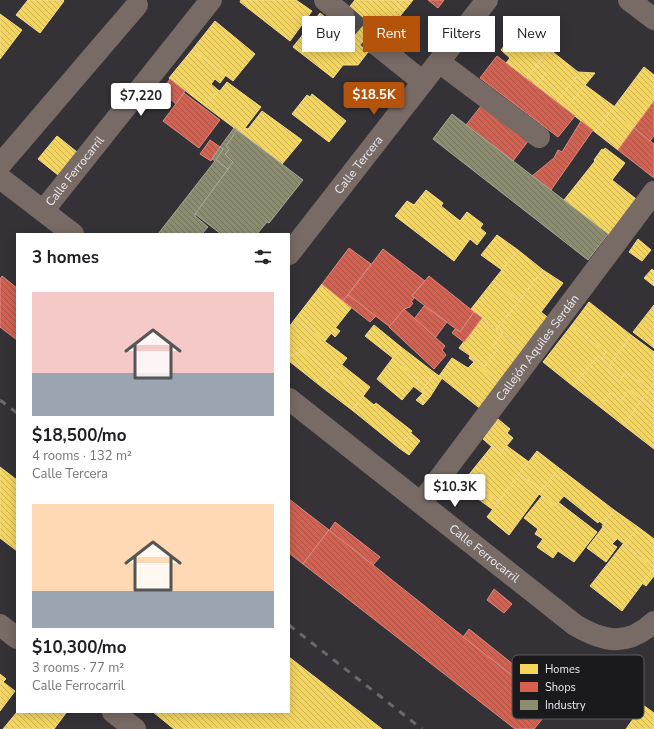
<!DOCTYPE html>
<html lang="en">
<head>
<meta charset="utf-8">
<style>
	:root { --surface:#fff; --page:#f2f2f2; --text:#202124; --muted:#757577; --accent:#b45309 }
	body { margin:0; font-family:"Nunito Sans",sans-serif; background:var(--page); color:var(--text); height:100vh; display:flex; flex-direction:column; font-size:15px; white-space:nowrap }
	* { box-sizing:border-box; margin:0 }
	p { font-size:13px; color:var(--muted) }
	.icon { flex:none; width:22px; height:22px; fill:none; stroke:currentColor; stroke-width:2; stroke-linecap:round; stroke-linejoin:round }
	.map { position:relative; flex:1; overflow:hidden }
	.drawer { position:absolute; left:16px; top:233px; width:274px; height:480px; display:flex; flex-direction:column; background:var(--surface); border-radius:0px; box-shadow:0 2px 10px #0003 }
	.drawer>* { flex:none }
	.top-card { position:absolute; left:302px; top:16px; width:292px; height:36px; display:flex; gap:8px }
	.price { position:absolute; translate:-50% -34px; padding:0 9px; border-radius:4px; background:#fff; color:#222; font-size:13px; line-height:26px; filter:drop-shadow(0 1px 2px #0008) }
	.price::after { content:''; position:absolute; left:50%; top:24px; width:12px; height:9px; margin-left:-6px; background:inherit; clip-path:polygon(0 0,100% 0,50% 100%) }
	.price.selected { background:var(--accent); color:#fff }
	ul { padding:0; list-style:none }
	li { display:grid; align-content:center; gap:8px; height:212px; padding:0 16px }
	li span { display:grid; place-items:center; height:124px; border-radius:0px; color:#555 }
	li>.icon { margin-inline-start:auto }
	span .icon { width:72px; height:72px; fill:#fffc; stroke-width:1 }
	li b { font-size:17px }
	h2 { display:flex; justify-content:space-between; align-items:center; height:48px; padding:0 16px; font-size:17px }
	.pill { padding:0 14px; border-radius:0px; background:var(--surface); box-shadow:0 2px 10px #0003; font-size:14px; line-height:36px }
	.pill.selected { background:var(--accent); color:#fff }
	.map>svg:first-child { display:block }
	.homes { fill:url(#homes-back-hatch); stroke:#f4dc89 }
	.shops { fill:url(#shops-back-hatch); stroke:#dd8a7e }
	.industry { fill:url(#industry-back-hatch); stroke:#a9a996 }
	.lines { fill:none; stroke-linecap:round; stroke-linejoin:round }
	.minor-tunnel { stroke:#504e52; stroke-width:22; stroke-dasharray:22 11; stroke-linecap:butt }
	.minor { stroke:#786a64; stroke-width:22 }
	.rail { stroke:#6f6869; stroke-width:3; stroke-dasharray:7 7; stroke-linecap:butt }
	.labels { text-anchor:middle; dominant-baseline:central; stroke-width:4; stroke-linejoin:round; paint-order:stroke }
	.street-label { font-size:12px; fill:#eeecf2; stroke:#1a191c }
	.key { fill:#1a191c; stroke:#5a585c; stroke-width:1 }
	.key-label { font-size:11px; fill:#eeecf2 }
</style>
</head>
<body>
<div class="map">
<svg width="654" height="729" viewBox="0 0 654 729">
	<defs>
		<pattern id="homes-back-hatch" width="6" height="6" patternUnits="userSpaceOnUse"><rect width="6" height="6" fill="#f6d55c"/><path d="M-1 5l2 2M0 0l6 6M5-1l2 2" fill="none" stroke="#cab257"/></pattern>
		<pattern id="shops-back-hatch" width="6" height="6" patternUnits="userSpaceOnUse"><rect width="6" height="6" fill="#d6604d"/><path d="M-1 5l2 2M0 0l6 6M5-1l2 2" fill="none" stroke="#a4574c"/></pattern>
		<pattern id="industry-back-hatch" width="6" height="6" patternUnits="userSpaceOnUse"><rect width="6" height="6" fill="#8c8c6e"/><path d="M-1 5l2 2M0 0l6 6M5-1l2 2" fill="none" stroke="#747461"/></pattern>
	</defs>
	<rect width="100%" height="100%" fill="#343236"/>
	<g class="homes">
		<polygon points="28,0 63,0 64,1 40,33 16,15"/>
		<polygon points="241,0 296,0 312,11 290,41 240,2"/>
		<polygon points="355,0 403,0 364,49 335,25"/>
		<polygon points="403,0 413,0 370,53 364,49"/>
		<polygon points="320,13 368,52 358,65 343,65 333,78 293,47"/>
		<polygon points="0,14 22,30 0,59"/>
		<polygon points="215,21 255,54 233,81 192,50"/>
		<polygon points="517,29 528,29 533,33 520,50 508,41"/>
		<polygon points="533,33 549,46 549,49 526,79 506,63 510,58 501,50 508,41 520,50"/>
		<polygon points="401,42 407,48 401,55 394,49"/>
		<polygon points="549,49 578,72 595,73 586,84 576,77 557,102 536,86 546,73 537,65"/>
		<polygon points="192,50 226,75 220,83 215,79 211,84 218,90 205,106 169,78"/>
		<polygon points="537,65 546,73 536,86 526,79"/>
		<polygon points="644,67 654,75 654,101 634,129 611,111"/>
		<polygon points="576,77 586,84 566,109 557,102"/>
		<polygon points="227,82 261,107 241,133 205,106 218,90 220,91"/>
		<polygon points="585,85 615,107 595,132 566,109"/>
		<polygon points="312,94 346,121 329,142 292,114 307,95 310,97"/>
		<polygon points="262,111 302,140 282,164 241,133 245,128 248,129"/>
		<polygon points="611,111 634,129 618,150 595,132"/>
		<polygon points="57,136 77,152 58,175 38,159"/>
		<polygon points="605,148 625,163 612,180 640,202 612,237 564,200 595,161 594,160 602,149 604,150"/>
		<polygon points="426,190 443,203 441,206 460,221 467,212 483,224 480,228 486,233 477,245 470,239 454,261 395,216 407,201 414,205"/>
		<polygon points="497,235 518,250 502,270 481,255"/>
		<polygon points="638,239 651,250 642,261 629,252"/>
		<polygon points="518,250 543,270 519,301 493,281"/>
		<polygon points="652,269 654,271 654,286 644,278"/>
		<polygon points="543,270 563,283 541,312 551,320 526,352 497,329"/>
		<polygon points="493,281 519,301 497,329 471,309"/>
		<polygon points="322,284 352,307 325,341 295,319"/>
		<polygon points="589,302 631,335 610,365 602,359 606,352 571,326"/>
		<polygon points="654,305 654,348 633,332"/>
		<polygon points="482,318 502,334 493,346 498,349 485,366 459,348"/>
		<polygon points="295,319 347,358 333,376 302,350 289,358 289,327"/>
		<polygon points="374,325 401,347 393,358 365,336"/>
		<polygon points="571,326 606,352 602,359 598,356 573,386 543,362"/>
		<polygon points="336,328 340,331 335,337 331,333"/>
		<polygon points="502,334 526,352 501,384 469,358 470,356 485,366 498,349 493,346"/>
		<polygon points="631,335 654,352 654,383 650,389 626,372 620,381 608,372 612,367 610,365"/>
		<polygon points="401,347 435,373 421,392 413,386 419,380 392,359"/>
		<polygon points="302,350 333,376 323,388 289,361 289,358"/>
		<polygon points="598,356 612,367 608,372 620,381 626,372 650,389 642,400 629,390 621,401 610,393 600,407 573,386"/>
		<polygon points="452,358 468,368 474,362 501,384 482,410 439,376"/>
		<polygon points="392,359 419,380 402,400 377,379"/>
		<polygon points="342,365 370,387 364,395 335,373"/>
		<polygon points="335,373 364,395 352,410 323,388"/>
		<polygon points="435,373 442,378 430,397 421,392"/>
		<polygon points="654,383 654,409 642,400"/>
		<polygon points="629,390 642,400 623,425 600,407 610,393 621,401"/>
		<polygon points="423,393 430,397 423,405 416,400"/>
		<polygon points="363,396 374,405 376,403 412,431 399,448 352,410"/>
		<polygon points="642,400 654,409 654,449 623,425"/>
		<polygon points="498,419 510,429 507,433 513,438 500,454 483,439"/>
		<polygon points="411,433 420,441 409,455 399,448"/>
		<polygon points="492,446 500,454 507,446 529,462 498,502 471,482 472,480 467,477"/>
		<polygon points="537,451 559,468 542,490 519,474"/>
		<polygon points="0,467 17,480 17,551 0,538"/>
		<polygon points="559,468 614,510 603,524 599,521 598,523 564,496 555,506 539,494"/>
		<polygon points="519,474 542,490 509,535 487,517"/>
		<polygon points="467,477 472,480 471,482 498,502 492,509 460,486"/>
		<polygon points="542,496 555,506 558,502 597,532 574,562 558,551 553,558 537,547 543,539 535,534 538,529 524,518"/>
		<polygon points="614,510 638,527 625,545 602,526"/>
		<polygon points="603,527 617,539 612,544 617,547 606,562 587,548"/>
		<polygon points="638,527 654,539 654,576 646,586 642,583 654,568 625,545"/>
		<polygon points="623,544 654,568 622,611 590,586"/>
		<polygon points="289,657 382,729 174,729 153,712 289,712"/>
		<polygon points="0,674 6,679 3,682 15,691 0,711"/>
		<polygon points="643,705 654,713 654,729 626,729"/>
		<polygon points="17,712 65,712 66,713 54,729 3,729"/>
	</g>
	<g class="shops">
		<polygon points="428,0 444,0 438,8"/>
		<polygon points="497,56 575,116 558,137 480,78"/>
		<polygon points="170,79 185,91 176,104 161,91"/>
		<polygon points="184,93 220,120 199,148 163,121"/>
		<polygon points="485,101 532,136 513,161 466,125"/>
		<polygon points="654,101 654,136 650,141 634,128"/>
		<polygon points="581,121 593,130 551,190 532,176 554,158 558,150 562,152"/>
		<polygon points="634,128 654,144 654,178 618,150"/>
		<polygon points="210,140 220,147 211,161 200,154"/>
		<polygon points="349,248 371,264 343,301 322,284"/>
		<polygon points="383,249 425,281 412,296 414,298 411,302 413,303 410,307 404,309 390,327 348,295"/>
		<polygon points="2,276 17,288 17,340 0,327 0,279"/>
		<polygon points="429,276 474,312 460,332 412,296"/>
		<polygon points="348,295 376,316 370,322 343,301"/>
		<polygon points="424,306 447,322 435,338 414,319"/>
		<polygon points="404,309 445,346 442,350 446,355 434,369 389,327"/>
		<polygon points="474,312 482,318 464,342 452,333 455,329 460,332"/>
		<polygon points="289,499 329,530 303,564 289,553"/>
		<polygon points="335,522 380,557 373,565 329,531"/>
		<polygon points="329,530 552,707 534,729 515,729 303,564"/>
		<polygon points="494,589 512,604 504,613 487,600"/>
		<polygon points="469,629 549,693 544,700 463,637"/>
	</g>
	<g class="industry">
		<polygon points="452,114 608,234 588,260 433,139"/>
		<polygon points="234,128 237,130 226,146 229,150 225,154 233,162 228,169 216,160 223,149 220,147"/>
		<polygon points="237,130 303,180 269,223 267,222 257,234 221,234 195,214 233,162 225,154 229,150 226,146"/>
		<polygon points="220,147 223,149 216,160 228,169 195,214 195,216 208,227 202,234 158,234 215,161 212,159"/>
	</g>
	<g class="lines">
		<polyline class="minor-tunnel" points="343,15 377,45"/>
		<g class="minor">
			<polyline points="325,0 343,15"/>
			<polyline points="629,0 654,19"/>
			<polyline points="377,45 423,82"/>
			<polyline points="439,62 539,137"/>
			<polyline points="0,165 137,5"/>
			<polyline points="0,178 73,234"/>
			<path id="s1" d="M43,211l168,-211"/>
			<path id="s2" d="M289,254l198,-254"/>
			<path id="s3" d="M289,399l286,226c29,17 52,22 79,-3"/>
			<path id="s4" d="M421,503l233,-311"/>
			<polyline points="0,625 17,638"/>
			<polyline points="113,712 135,729"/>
		</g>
		<g class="rail">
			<polyline points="0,400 17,413"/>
			<polyline points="289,625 422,729"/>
		</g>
	</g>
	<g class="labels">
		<g class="street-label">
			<text stroke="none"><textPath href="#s2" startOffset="113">Calle Tercera</textPath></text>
			<text stroke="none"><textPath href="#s1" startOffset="51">Calle Ferrocarril</textPath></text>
			<text stroke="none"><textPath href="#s4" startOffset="194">Callejón Aquiles Serdán</textPath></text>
			<text stroke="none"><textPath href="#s3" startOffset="249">Calle Ferrocarril</textPath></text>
		</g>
	</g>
	<rect x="512" y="655" width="132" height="64" rx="6" class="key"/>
	<rect x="520" y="664" width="18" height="10" fill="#f6d55c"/>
	<rect x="520" y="682" width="18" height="10" fill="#d6604d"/>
	<rect x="520" y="700" width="18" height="10" fill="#8c8c6e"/>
	<g class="key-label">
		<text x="545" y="673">Homes</text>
		<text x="545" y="691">Shops</text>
		<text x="545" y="709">Industry</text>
	</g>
</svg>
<b class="price selected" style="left:374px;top:116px">$18.5K</b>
<b class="price" style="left:141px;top:117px">$7,220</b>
<b class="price" style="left:455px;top:508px">$10.3K</b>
<div class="top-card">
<a class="pill">Buy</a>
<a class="pill selected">Rent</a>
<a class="pill">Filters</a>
<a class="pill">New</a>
</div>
<section class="drawer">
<h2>3 homes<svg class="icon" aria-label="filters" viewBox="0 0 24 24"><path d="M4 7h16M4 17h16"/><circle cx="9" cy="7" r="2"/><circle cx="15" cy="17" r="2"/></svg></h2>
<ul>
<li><span style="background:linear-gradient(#f6c9c9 65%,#9aa5b1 0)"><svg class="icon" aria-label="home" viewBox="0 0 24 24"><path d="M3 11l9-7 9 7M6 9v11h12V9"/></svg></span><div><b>$18,500/mo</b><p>4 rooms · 132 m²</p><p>Calle Tercera</p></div></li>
<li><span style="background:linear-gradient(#ffd9b3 70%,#9aa5b1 0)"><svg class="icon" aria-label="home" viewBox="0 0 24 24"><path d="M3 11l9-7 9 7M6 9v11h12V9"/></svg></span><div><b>$10,300/mo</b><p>3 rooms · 77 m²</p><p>Calle Ferrocarril</p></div></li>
</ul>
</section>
</div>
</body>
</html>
